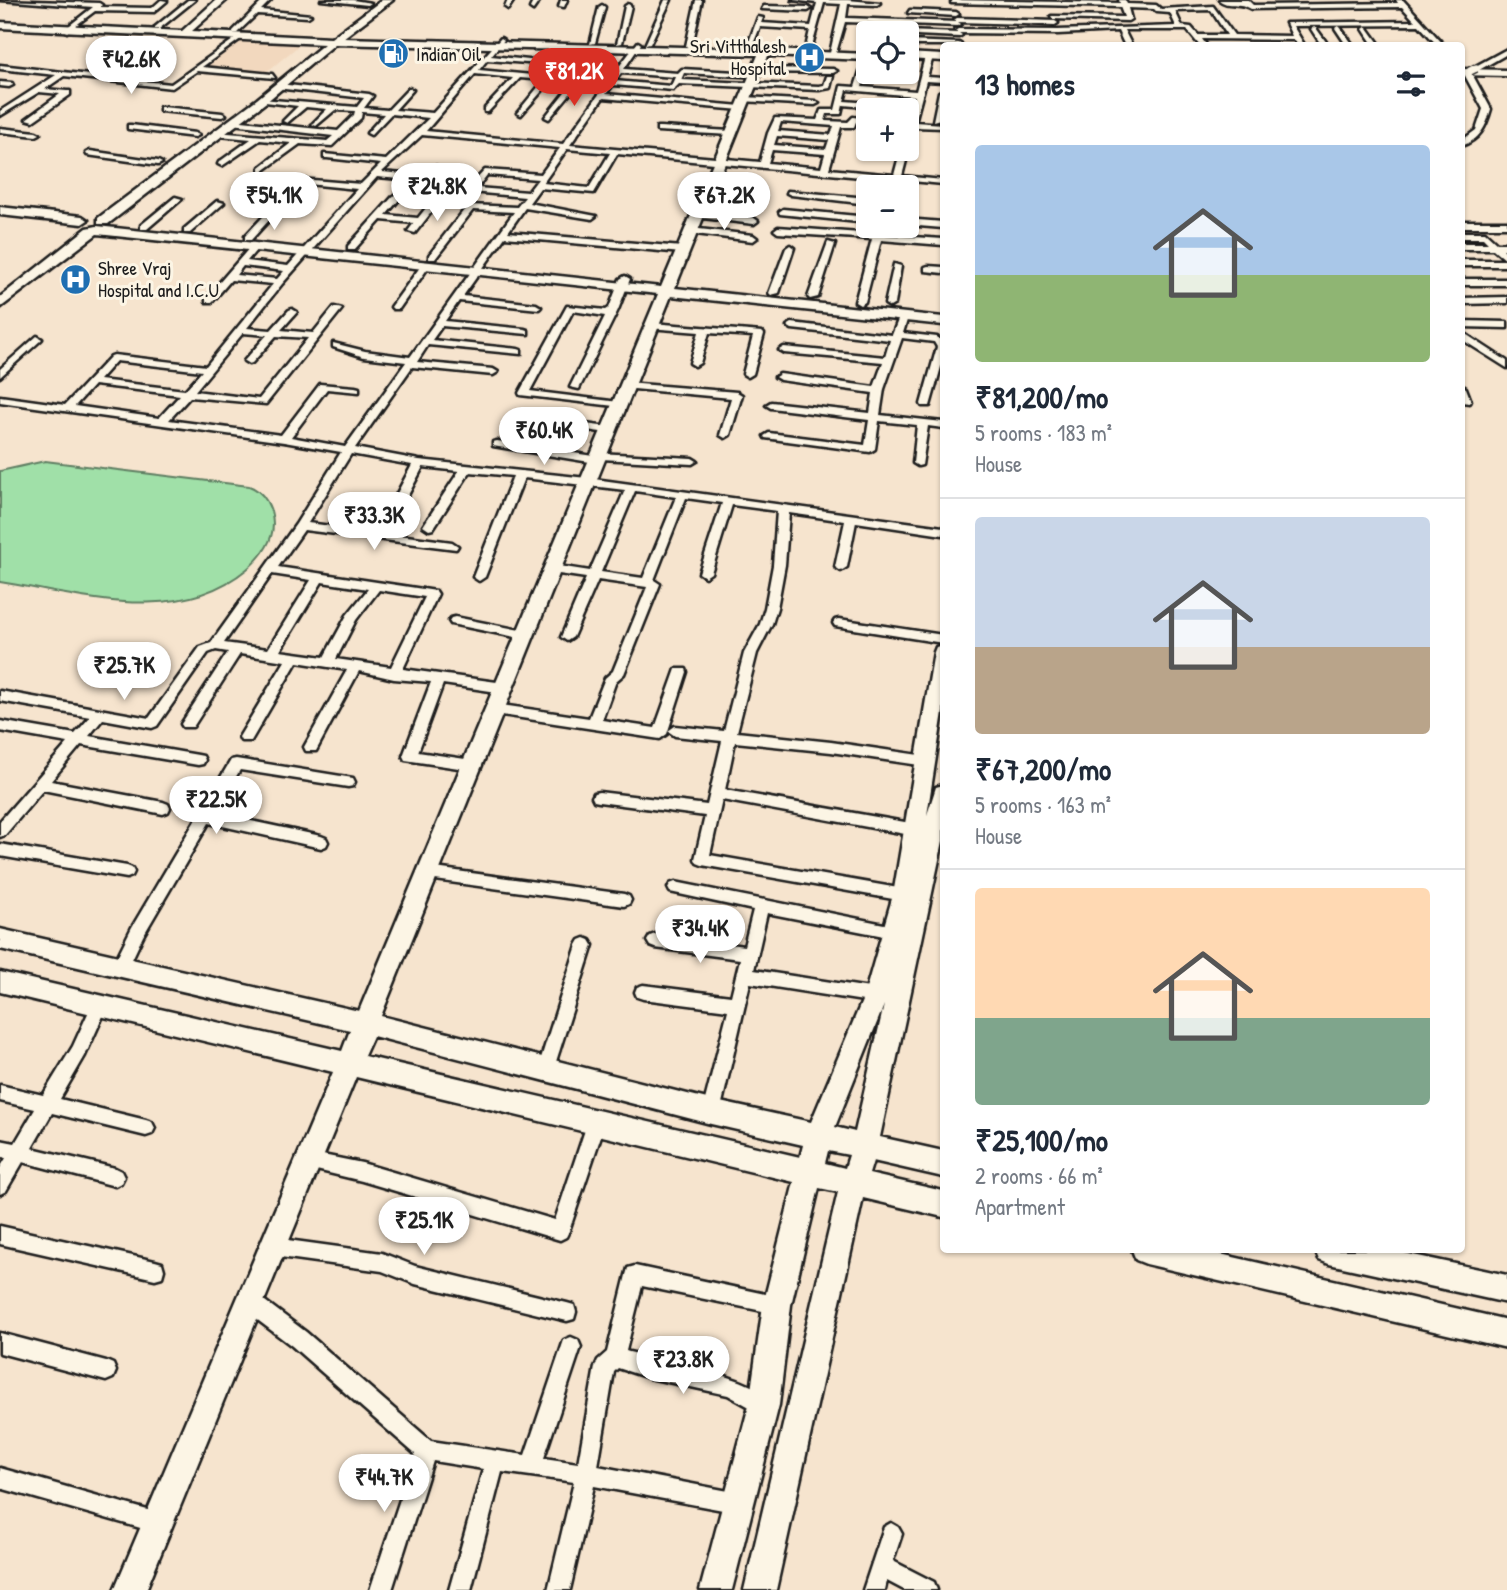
<!DOCTYPE html>
<html lang="en">
<head>
<meta charset="utf-8">
<style>
	:root { --surface:#fff; --page:#f2f2f3; --text:#1f2937; --muted:#747a83; --line:#e0e1e3; --accent:#d93025 }
	body { margin:0; font-family:"Patrick Hand",sans-serif; background:var(--page); color:var(--text); height:100vh; display:flex; flex-direction:column; font-size:26px; white-space:nowrap }
	* { box-sizing:border-box; margin:0 }
	p { font-size:23px; color:var(--muted) }
	.icon { flex:none; width:38px; height:38px; fill:none; stroke:currentColor; stroke-width:2; stroke-linecap:round; stroke-linejoin:round }
	.map { position:relative; flex:1; overflow:hidden }
	.details { position:absolute; left:940px; top:42px; width:525px; height:1211px; display:flex; flex-direction:column; background:var(--surface); border-radius:7px; box-shadow:0 2px 5px #0004 }
	.details>* { flex:none }
	.controls { position:absolute; left:856px; top:21px; display:grid; gap:14px }
	.controls a { display:grid; place-items:center; width:63px; height:63px; border-radius:7px; background:var(--surface); box-shadow:0 2px 5px #0004; font-size:35px }
	.price { position:absolute; translate:-50% -60px; padding:0 16px; border-radius:24px; background:#fff; color:#222; font-size:23px; line-height:46px; filter:drop-shadow(0 2px 4px #0008) }
	.price::after { content:''; position:absolute; left:50%; top:42px; width:21px; height:16px; margin-left:-10px; background:inherit; clip-path:polygon(0 0,100% 0,50% 100%) }
	.price.active { background:var(--accent); color:#fff }
	ul { padding:0; list-style:none }
	li { display:grid; align-content:center; gap:14px; height:371px; padding:0 35px }
	li+li { border-top:2px solid var(--line) }
	li span { display:grid; place-items:center; height:217px; border-radius:7px; color:#555 }
	li>.icon { margin-inline-start:auto }
	span .icon { width:126px; height:126px; fill:#fffc; stroke-width:1 }
	li b { font-size:30px }
	h2 { display:flex; justify-content:space-between; align-items:center; height:84px; padding:0 35px; font-size:30px }
	.map>svg:first-child { display:block }
	.built { fill:#f2d8be }
	.green { fill:#a0e0a8; stroke:#5e7e62; stroke-width:2 }
	.lines { fill:none; stroke-linecap:round; stroke-linejoin:round }
	.street-casing { stroke:#1c1c1c; stroke-width:5 }
	.secondary-casing { stroke:#1c1c1c; stroke-width:5 }
	.street { fill:#fcf5e5; fill-rule:evenodd }
	.secondary { fill:#fcf5e5; fill-rule:evenodd }
	.street-bridge-casing { stroke:#1c1c1c; stroke-width:10; stroke-linecap:butt }
	.street-bridge { stroke:#fcf5e5; stroke-width:7 }
	.labels { text-anchor:middle; dominant-baseline:central; stroke-width:6; stroke-linejoin:round; paint-order:stroke }
	.far-poi-label { font-size:19px; fill:#1c1c1c; stroke:#fcf5e5; text-anchor:start }
</style>
</head>
<body>
<div class="map">
<svg width="1507" height="1590" viewBox="0 0 1507 1590">
	<rect width="100%" height="100%" fill="#f6e4ce"/>
	<filter id="ink" filterUnits="userSpaceOnUse"><feTurbulence type="fractalNoise" baseFrequency=".0143" numOctaves="2"/><feDisplacementMap in="SourceGraphic" scale="14" xChannelSelector="R" yChannelSelector="G"/><feConvolveMatrix kernelMatrix="1 2 1 2 8 2 1 2 1" color-interpolation-filters="sRGB"/></filter>
	<g filter="url(#ink)">
		<polygon class="built" points="242,38 302,43 264,74 202,67"/>
		<path class="green" d="M45,461l204,25c15,5 24,23 24,38 0,19 -13,34 -26,45 -70,58 -166,26 -247,13v-111z"/>
		<g class="lines">
			<defs>
				<g id="street">
					<polygon points="0,0 99,3 102,5 100,7 152,8 161,0 167,1 154,12 95,11 67,32 65,29 93,7"/>
					<polygon points="188,0 195,0 159,29 155,29 155,27"/>
					<polygon points="264,0 271,0 261,10 311,15 308,17 257,14 237,33 233,33 233,31"/>
					<polygon points="321,0 353,0 371,3 368,5"/>
					<polygon points="508,0 514,0 508,9 505,7"/>
					<polygon points="534,0 540,0 533,10 530,8"/>
					<polygon points="561,0 567,0 564,7 559,6"/>
					<polygon points="665,0 671,0 650,44 645,45"/>
					<polygon points="696,0 702,0 692,46 689,48 686,46"/>
					<path d="M792,0h56l32,3 -3,2 -29,-1 -2,14 111,4 -3,-2 3,-2 98,3 3,2 -3,2 -97,-3 3,2 -3,2 -76,-3 -2,7 78,3 -3,-2 3,-2 100,1 118,-4 -6,-13 -13,-1 -3,-3 -26,-1 3,11 -3,2 -75,-2 -2,-3 73,1 -4,-10 -169,-4 2,-3 167,3 -1,-3h6l2,4 29,1 5,4 52,-3 21,29 58,1 -6,-13 129,-2 -13,-14 -151,2c-12,-8 -23,-1 -32,-9h29l5,5 145,-2 -2,-3h7l42,46h-7l-19,-21 -126,1 12,20h-7l-3,-6 -93,-1 5,7h-7l-13,-16h-63l8,16h-7l-7,-15 -60,3 -99,-1 3,2 -3,2 -86,-4 2,-10 -30,-1 -9,31 -3,2 -3,-2 11,-49 -17,-1 -14,50 -5,-1 5,-22 -50,-3 -9,22 -5,1 12,-33 5,1 -2,5 50,3 6,-23zM1211,10l16,25h-29l-7,-8 -9,-1 -7,-15z"/>
					<polygon points="628,4 631,6 622,43 617,44 625,6"/>
					<polygon points="602,5 605,7 595,43 590,44 599,7"/>
					<polygon points="764,6 808,7 811,9 808,11 762,9"/>
					<polygon points="910,10 956,12 959,14 956,16 908,13"/>
					<polygon points="1338,26 1340,27 1354,46 1347,46 1335,28"/>
					<polygon points="1314,27 1316,28 1329,46 1322,46 1311,29"/>
					<polygon points="1366,27 1368,28 1381,46 1374,46 1363,29"/>
					<polygon points="240,35 242,38 202,67 272,74 275,78 197,71 172,88 64,76 45,89 67,91 70,91 70,95 33,121 26,119 60,94 39,92 0,116 0,111 56,75 0,69 0,65 171,84"/>
					<path d="M501,38l3,2 -13,16 67,7 -4,2 -67,-5 -8,10 128,12 31,-40 3,2 -17,25 54,4 4,-4 73,4 3,4 -74,-4 -3,7 138,6 5,-1 3,-9h6l-3,12 -11,2 -140,-6 -6,6 -60,-5 -7,9 135,12 4,2 -4,2 -138,-12 -33,47 190,17 8,-29 7,-15 42,2 4,-10h14l6,-24 14,1 10,-31 3,-1v11l-6,21 54,4 9,-34 4,-2 4,2 -6,20 16,1v4l-17,-1 -11,41 28,2v4l-29,-1 -5,18h-3v-23l5,-11 -68,-6 -2,9h-14l-2,7 23,1 5,-5 15,2v4l-12,-1 -2,5h-13l-12,42 65,6 7,-26 5,-2 3,2 -7,27 41,4v4l-42,-4 -3,7h-6l1,-7 -276,-26 -23,39 -54,-5 -11,15 67,13 -4,3 -67,-11 -17,24 174,15 4,3 -4,3 -177,-16 -42,59 73,8 5,3 -2,2 -80,-8 -14,20 80,8 3,1v4l-86,-8 -10,14 86,9 3,1v4l-93,-9 -11,17 76,7 5,3 -5,3 -81,-8 -57,81 64,12 168,18 356,49v8l-87,-13 -9,45 -6,4 -6,-4 10,-46 -56,-8 -4,52 -8,43 -5,16 -15,29 -20,79 94,10 95,14 7,5 -2,4 -5,1 -95,-14 -96,-10 -10,48 191,34 5,2 2,4 -2,4 -5,2 -194,-36 -12,55 194,34 5,2 2,4 -2,4 -5,2 -202,-36 -5,-2 -2,-4 10,-43 -106,-14 -5,-1 -2,-4 2,-4 5,-1 108,13 15,-64 -47,-5 -7,-5 7,-5 49,5 20,-78 16,-29 5,-16 8,-43 4,-54 -45,-6 -21,68 -6,4 -6,-4 23,-70 -36,-5 -32,82 6,4 -36,90 -8,7 -14,39 53,8 20,-56 1,-3h10l1,3 -20,62 -7,5 -165,-25 -7,-5 7,-5 94,14 16,-40 8,-7 34,-84 -49,-7 -25,57 -6,4 -6,-4 25,-59 -34,-5 -6,-4 6,-4 38,6 35,-81 -101,-12 -39,99 -6,4 -6,-4 40,-101 -43,-4 -37,57 -4,1 -6,-4 36,-55 -36,-4 -25,47 -6,4 -6,-4 26,-49 -61,-11 -43,69 144,19 6,4 -2,3 -152,-19 -26,37 158,24 2,3 -35,75 101,14 6,5 -6,5 -61,-9 -25,68 54,8 7,5 -2,4 -5,1 -67,-10 -2,-4 28,-74 -37,-3 -35,-8 -43,80h-10l-2,-4 43,-77 -50,-8 -46,79h-10l-2,-4 46,-76 -45,-7 -47,73h-10l-2,-3 2,-3 45,-69 -12,-2 -8,3 -51,73 -5,2 -49,-9 -14,17 109,19 5,1 2,4 -2,4 -5,1 -117,-20 -30,36 112,21 5,2 2,4 -2,4 -5,2 -120,-24 -38,45 -5,2v-16l68,-78 -68,-12v-10l75,13 15,-17 -90,-16v-10l149,27 51,-71 11,-4 85,-119 45,-72 -57,-10 -284,-40v-6l65,9 46,-49 3,-1 92,11 67,-82 -42,-4 -19,22h-6v-4l45,-52 7,2 -11,13 41,5 69,-77 -79,-8 -4,-2 1,-2 86,7 20,-20 -54,-6h-3v-4l62,6 43,-42 -38,-4 -20,21 -4,-2 17,-19 -22,-2 -1,6 -29,28 -32,-2 -37,27h-3v-4l31,-24 -31,-3 -38,26 -4,-2 1,-2 32,-23 -32,-3h-3v-4l111,9 6,-5 -101,-12 -4,-2 4,-2 106,11 16,-16 1,-4 -20,-1 -19,16 -4,-2 15,-15 -21,-2 -19,16 -4,-2 15,-15 -41,-5 4,-2 96,8 7,-9 -88,-10 -1,-2 4,-2 90,10 4,2 -9,12 24,2 21,-22 4,2 -18,20 38,3zM621,73l54,4 -4,9 -56,-5zM475,74l38,4 -28,30v4h3l32,-34 24,2 -27,33 4,2 30,-34 21,2 -27,34 4,2 30,-36 26,3 -42,58 -137,-13zM847,90l68,6 -3,10 -68,-5zM781,122l53,4 -3,9 -53,-4zM422,135l138,13 -19,26 -56,-4 -17,18 -1,2 4,2 54,5 -8,10 -49,-2 -39,50v4h6l38,-49 41,2 -104,145 -45,-6 -32,-8v4l31,10 42,5 -61,85 -54,-10 36,-48 32,3v-4l-4,-1 -35,-3 -39,51 -112,-15 21,-23 76,7 76,-95 -8,-2 -21,26 -32,-3 16,-18 -5,-3 -3,1 -18,20 -24,-2 35,-44 95,-107 45,4 -7,9 4,2 11,-10 28,2 4,-2 -29,-5 7,-9 -4,-2 -11,10 -43,-4zM777,136l52,4 -3,9 -52,-4zM567,149l43,4 -21,35 -46,-5zM772,150l53,4 -4,14 -53,-5zM487,175l51,4 -10,13 -51,-4zM243,266l41,5 -7,8 -41,-4zM243,333l24,2 -23,26 5,3 3,-1 24,-27 32,2 -49,61 -64,-8zM116,361l86,10 -17,19 -86,-10zM94,385l86,10 -21,23 -84,-12zM635,491l41,6 -33,81 -42,-6zM272,574l39,6 -43,69 -44,-6zM322,582l46,7 -21,26 -23,42 -44,-6zM379,590l46,7 -34,70 -55,-8 20,-39z"/>
					<polygon points="906,41 959,43 962,45 906,45"/>
					<polygon points="1507,49 1507,54 1479,70 1472,68"/>
					<polygon points="757,68 833,69 837,71 833,73 754,72"/>
					<path d="M1467,70l4,2 20,37c-5,18 -11,31 -30,37v-5l15,-11 7,-21 -20,-37z"/>
					<polygon points="0,82 12,83 13,85 9,87 0,86"/>
					<polygon points="943,90 943,105 940,119 933,121 939,92"/>
					<polygon points="745,97 815,101 819,103 815,105 742,101 741,99"/>
					<polygon points="163,107 222,113 226,115 222,117 160,111 160,107"/>
					<polygon points="131,125 195,133 199,135 195,137 128,129 128,125"/>
					<polygon points="660,127 731,131 735,133 731,135 657,131 657,127"/>
					<polygon points="0,128 36,132 40,134 36,136 0,132"/>
					<polygon points="90,151 158,161 162,163 158,165 87,155 86,153"/>
					<polygon points="788,191 868,198 868,204 791,195 787,193"/>
					<polygon points="397,192 404,194 386,215 418,218 437,194 444,196 415,233 408,231 414,223 381,220 354,250 348,250 348,246"/>
					<polygon points="175,197 182,199 147,229 141,229 141,225"/>
					<polygon points="217,201 224,203 190,233 184,233 184,229"/>
					<polygon points="275,204 282,206 251,240 245,240 245,236"/>
					<polygon points="783,209 868,217 868,223 780,214 779,212"/>
					<polygon points="697,212 754,218 758,221 754,224 694,217 693,215"/>
					<polygon points="906,219 943,222 943,228 906,225"/>
					<rect x="1461" y="221" width="46" height="6"/>
					<polygon points="879,226 887,226 883,235 943,239 943,245 881,240 865,302 860,305 855,302 872,239 778,233 774,230 778,227 874,234"/>
					<polygon points="690,228 753,235 757,238 753,241 687,233 686,231"/>
					<polygon points="1461,232 1485,232 1497,243 1507,243 1507,249 1503,249 1507,253 1507,266 1461,266 1461,260 1506,260 1493,249 1461,249 1461,243 1488,243 1483,238 1461,238"/>
					<polygon points="828,242 835,244 818,297 810,299 808,297"/>
					<polygon points="790,245 794,248 779,293 771,295 769,293 786,248"/>
					<polygon points="423,263 430,265 399,309 393,309 391,307"/>
					<polygon points="894,264 901,266 895,304 890,307 885,304"/>
					<polygon points="928,266 943,267 943,273 925,271 925,267"/>
					<polygon points="625,276 630,279 618,310 579,389 570,387 605,316 573,311 530,391 619,402 623,403 623,407 520,395 519,393 567,306 606,310 609,308 620,279"/>
					<rect x="1461" y="279" width="46" height="6"/>
					<polygon points="1507,297 1507,303 1461,304 1461,298"/>
					<polygon points="900,315 908,317 903,333 937,337 943,342 943,360 930,406 922,406 921,404 937,347 934,342 902,338 884,389 880,415 943,422 943,428 928,426 922,465 918,466 913,463 917,425 879,421 875,449 870,452 765,438 764,436 769,433 865,445 869,420 771,408 766,405 771,402 870,413 873,393 780,380 775,377 780,374 874,387 883,362 784,353 779,350 784,347 885,357 890,340 792,329 787,326 792,323 892,335"/>
					<polygon points="1461,321 1507,322 1507,328 1461,327"/>
					<polygon points="652,323 762,332 764,334 753,374 748,377 743,374 753,336 709,333 700,363 695,366 690,363 699,332 649,328 649,324"/>
					<polygon points="1461,331 1507,361 1507,368 1461,339"/>
					<polygon points="37,336 42,339 40,341 0,377 0,369"/>
					<polygon points="627,383 737,392 742,395 730,435 725,438 720,435 731,398 623,388 623,384"/>
					<polygon points="1461,385 1466,388 1471,401 1470,403 1461,402"/>
					<polygon points="518,415 608,427 613,430 608,433 514,420 514,416"/>
					<polygon points="497,441 593,456 598,453 692,458 697,461 692,464 601,459 596,463 493,446 493,442"/>
					<polygon points="455,617 525,631 531,635 525,639 451,624 449,621 451,618"/>
					<polygon points="839,619 943,635 943,643 835,626 833,623 835,620"/>
					<polygon points="236,759 353,778 355,782 353,786 348,787 240,770 214,813 321,836 326,838 328,842 326,846 321,848 209,823 143,936 126,972 120,974 114,972 112,967 132,927 231,760"/>
					<polygon points="0,844 127,866 132,868 134,872 132,876 127,878 0,856"/>
					<polygon points="428,867 624,894 629,896 631,900 629,904 624,906 428,879 423,877 421,873 423,869"/>
					<polygon points="675,882 894,926 899,927 902,932 899,937 894,938 767,913 754,970 876,989 882,991 884,996 882,1001 876,1003 750,983 720,1112 717,1118 711,1120 705,1118 702,1112 728,1010 643,999 637,997 635,992 637,987 643,985 731,996 740,959 655,948 650,946 647,941 650,936 655,934 744,946 753,910 670,892 668,888 670,884"/>
					<polygon points="585,938 590,940 593,945 553,1071 551,1076 545,1079 539,1076 537,1071 577,945 580,940"/>
					<polygon points="100,998 106,1000 108,1005 85,1056 60,1099 146,1120 152,1122 155,1128 152,1134 146,1136 52,1113 32,1148 115,1168 121,1171 124,1177 121,1183 115,1186 23,1162 6,1191 0,1194 0,1168 6,1158 0,1156 0,1140 15,1143 35,1109 0,1101 0,1085 43,1095 73,1046 94,1000"/>
					<polygon points="597,1113 603,1115 606,1121 569,1231 566,1237 560,1240 362,1181 308,1168 302,1166 299,1160 302,1154 308,1152 362,1163 555,1220 588,1121 591,1115"/>
					<polygon points="0,1226 155,1261 162,1263 164,1270 162,1277 155,1279 0,1244"/>
					<polygon points="273,1238 382,1253 415,1266 567,1303 574,1305 576,1312 574,1319 567,1321 415,1284 382,1271 273,1256 267,1253 264,1247 267,1241"/>
					<path d="M635,1266l149,32 2,7 -2,7 -7,2 -135,-28 -16,65c32,10 135,24 148,54l-3,7 -7,3 -36,-20 -79,-17 -31,-10 -4,4 -16,94 141,27 7,3 3,7 -3,7 -7,3 -145,-27 -24,104h-22l26,-108 -72,-10 -31,118h-22l34,-121 -50,-8 -41,129h-22l45,-136 -123,-108 -49,-37 -2,-7 2,-7 7,-2 7,2 49,37 125,109 94,14 39,-115 7,-3 7,3 3,7 -37,111 34,5 17,-96 3,-7 9,-8 19,-77 2,-7z"/>
					<polygon points="0,1333 106,1361 113,1364 116,1371 113,1378 106,1381 0,1353"/>
					<polygon points="0,1468 158,1513 165,1516 168,1523 165,1530 158,1533 0,1488"/>
					<polygon points="891,1523 898,1527 902,1534 893,1561 934,1582 937,1590 904,1590 887,1581 885,1590 863,1590 884,1527"/>
				</g>
				<g id="secondary">
					<path d="M216,0h11l-35,31 139,7 51,-38h11l-50,38 417,11 5,-2 5,3 98,4v6l-100,-4 -93,232 268,29v8l-272,-29 -290,720 330,84 100,22 53,-126 29,-101 41,-243 2,-5 7,-2v67l-16,103 9,-28 7,-2v56l-63,296 63,14v26l-70,-16 -4,13 74,17v26l-80,-19 -87,392h-32l94,-398 -19,-4 -28,117 -12,100 -47,185h-32l49,-185 14,-100 31,-123 -438,-105 -210,513h-32l219,-518 -333,-80v-20l342,79 8,-21 -350,-81v-20l359,82 299,-717 -561,-60 -97,74v-11l87,-69 10,-2 564,61 97,-232 -423,-11 -70,59 -157,121h-10v-6l159,-119 67,-55 -324,-16v-6l182,9zM884,1005l-29,127 -20,-5zM373,1036l338,88 92,21 -3,12 -436,-101zM828,1151l21,4 -4,13 -20,-5z"/>
					<polygon points="906,53 943,55 943,61 906,59"/>
					<polygon points="1461,69 1507,70 1507,76 1461,75"/>
					<polygon points="0,207 82,216 88,220 82,224 0,215"/>
					<polygon points="1132,1250 1203,1250 1507,1320 1507,1348 1146,1264 1136,1260"/>
					<polygon points="1315,1250 1390,1250 1507,1275 1507,1303 1329,1264 1319,1260"/>
				</g>
			</defs>
			<use href="#street" class="street-casing"/>
			<use href="#secondary" class="secondary-casing"/>
			<use href="#street" class="street"/>
			<use href="#secondary" class="secondary"/>
			<defs>
				<polyline id="street-bridge" points="1470,71 1476,68"/>
			</defs>
			<use href="#street-bridge" class="street-bridge-casing"/>
			<use href="#street-bridge" class="street-bridge"/>
		</g>
	</g>
	<defs>
		<symbol id="fuel-disc" viewBox="-11 -11 22 22"><circle r="9.5" fill="#1f6fb2" stroke="#fcf5e5"/><path d="M-5.5-6h7V0h2V4h1.3V-2.5L3-4.5l.8-.8L6-3V5H2.5V1h-1V6h-7ZM-4.2-4.7v3.2H.2V-4.7Z" fill="#fff"/></symbol>
		<symbol id="hospital-disc" viewBox="-11 -11 22 22"><circle r="9.5" fill="#1f6fb2" stroke="#fcf5e5"/><path d="M-5-5h3v3.5h4V-5h3V5h-3V1.5h-4V5h-3Z" fill="#fff"/></symbol>
	</defs>
	<g fill-rule="evenodd">
		<use href="#fuel-disc" x="376" y="36" width="35" height="35"/>
		<use href="#hospital-disc" x="792" y="40" width="35" height="35"/>
		<use href="#hospital-disc" x="58" y="262" width="35" height="35"/>
	</g>
	<g class="labels">
		<g class="far-poi-label">
			<text x="786" y="46" text-anchor="end">Sri Vitthalesh<tspan x="786" dy="22">Hospital</tspan></text>
			<text x="416" y="54">Indian Oil</text>
			<text x="98" y="268">Shree Vraj<tspan x="98" dy="22">Hospital and I.C.U</tspan></text>
		</g>
	</g>
</svg>
<div class="controls">
<a><svg class="icon" aria-label="locate" viewBox="0 0 24 24"><circle cx="12" cy="12" r="6"/><path d="M12 2v4M12 18v4M2 12h4M18 12h4"/></svg></a>
<a>+</a>
<a>−</a>
</div>
<b class="price" style="left:131px;top:96px">₹42.6K</b>
<b class="price active" style="left:574px;top:108px">₹81.2K</b>
<b class="price" style="left:437px;top:223px">₹24.8K</b>
<b class="price" style="left:274px;top:232px">₹54.1K</b>
<b class="price" style="left:724px;top:232px">₹67.2K</b>
<b class="price" style="left:544px;top:467px">₹60.4K</b>
<b class="price" style="left:374px;top:552px">₹33.3K</b>
<b class="price" style="left:124px;top:702px">₹25.7K</b>
<b class="price" style="left:216px;top:836px">₹22.5K</b>
<b class="price" style="left:700px;top:965px">₹34.4K</b>
<b class="price" style="left:424px;top:1257px">₹25.1K</b>
<b class="price" style="left:683px;top:1396px">₹23.8K</b>
<b class="price" style="left:384px;top:1514px">₹44.7K</b>
<section class="details">
<h2>13 homes<svg class="icon" aria-label="filters" viewBox="0 0 24 24"><path d="M4 7h16M4 17h16"/><circle cx="9" cy="7" r="2"/><circle cx="15" cy="17" r="2"/></svg></h2>
<ul>
<li><span style="background:linear-gradient(#a9c7e8 60%,#8fb573 0)"><svg class="icon" aria-label="home" viewBox="0 0 24 24"><path d="M3 11l9-7 9 7M6 9v11h12V9"/></svg></span><div><b>₹81,200/mo</b><p>5 rooms · 183 m²</p><p>House</p></div></li>
<li><span style="background:linear-gradient(#c9d6e8 60%,#b9a48a 0)"><svg class="icon" aria-label="home" viewBox="0 0 24 24"><path d="M3 11l9-7 9 7M6 9v11h12V9"/></svg></span><div><b>₹67,200/mo</b><p>5 rooms · 163 m²</p><p>House</p></div></li>
<li><span style="background:linear-gradient(#ffd9b3 60%,#7fa58c 0)"><svg class="icon" aria-label="home" viewBox="0 0 24 24"><path d="M3 11l9-7 9 7M6 9v11h12V9"/></svg></span><div><b>₹25,100/mo</b><p>2 rooms · 66 m²</p><p>Apartment</p></div></li>
</ul>
</section>
</div>
</body>
</html>
